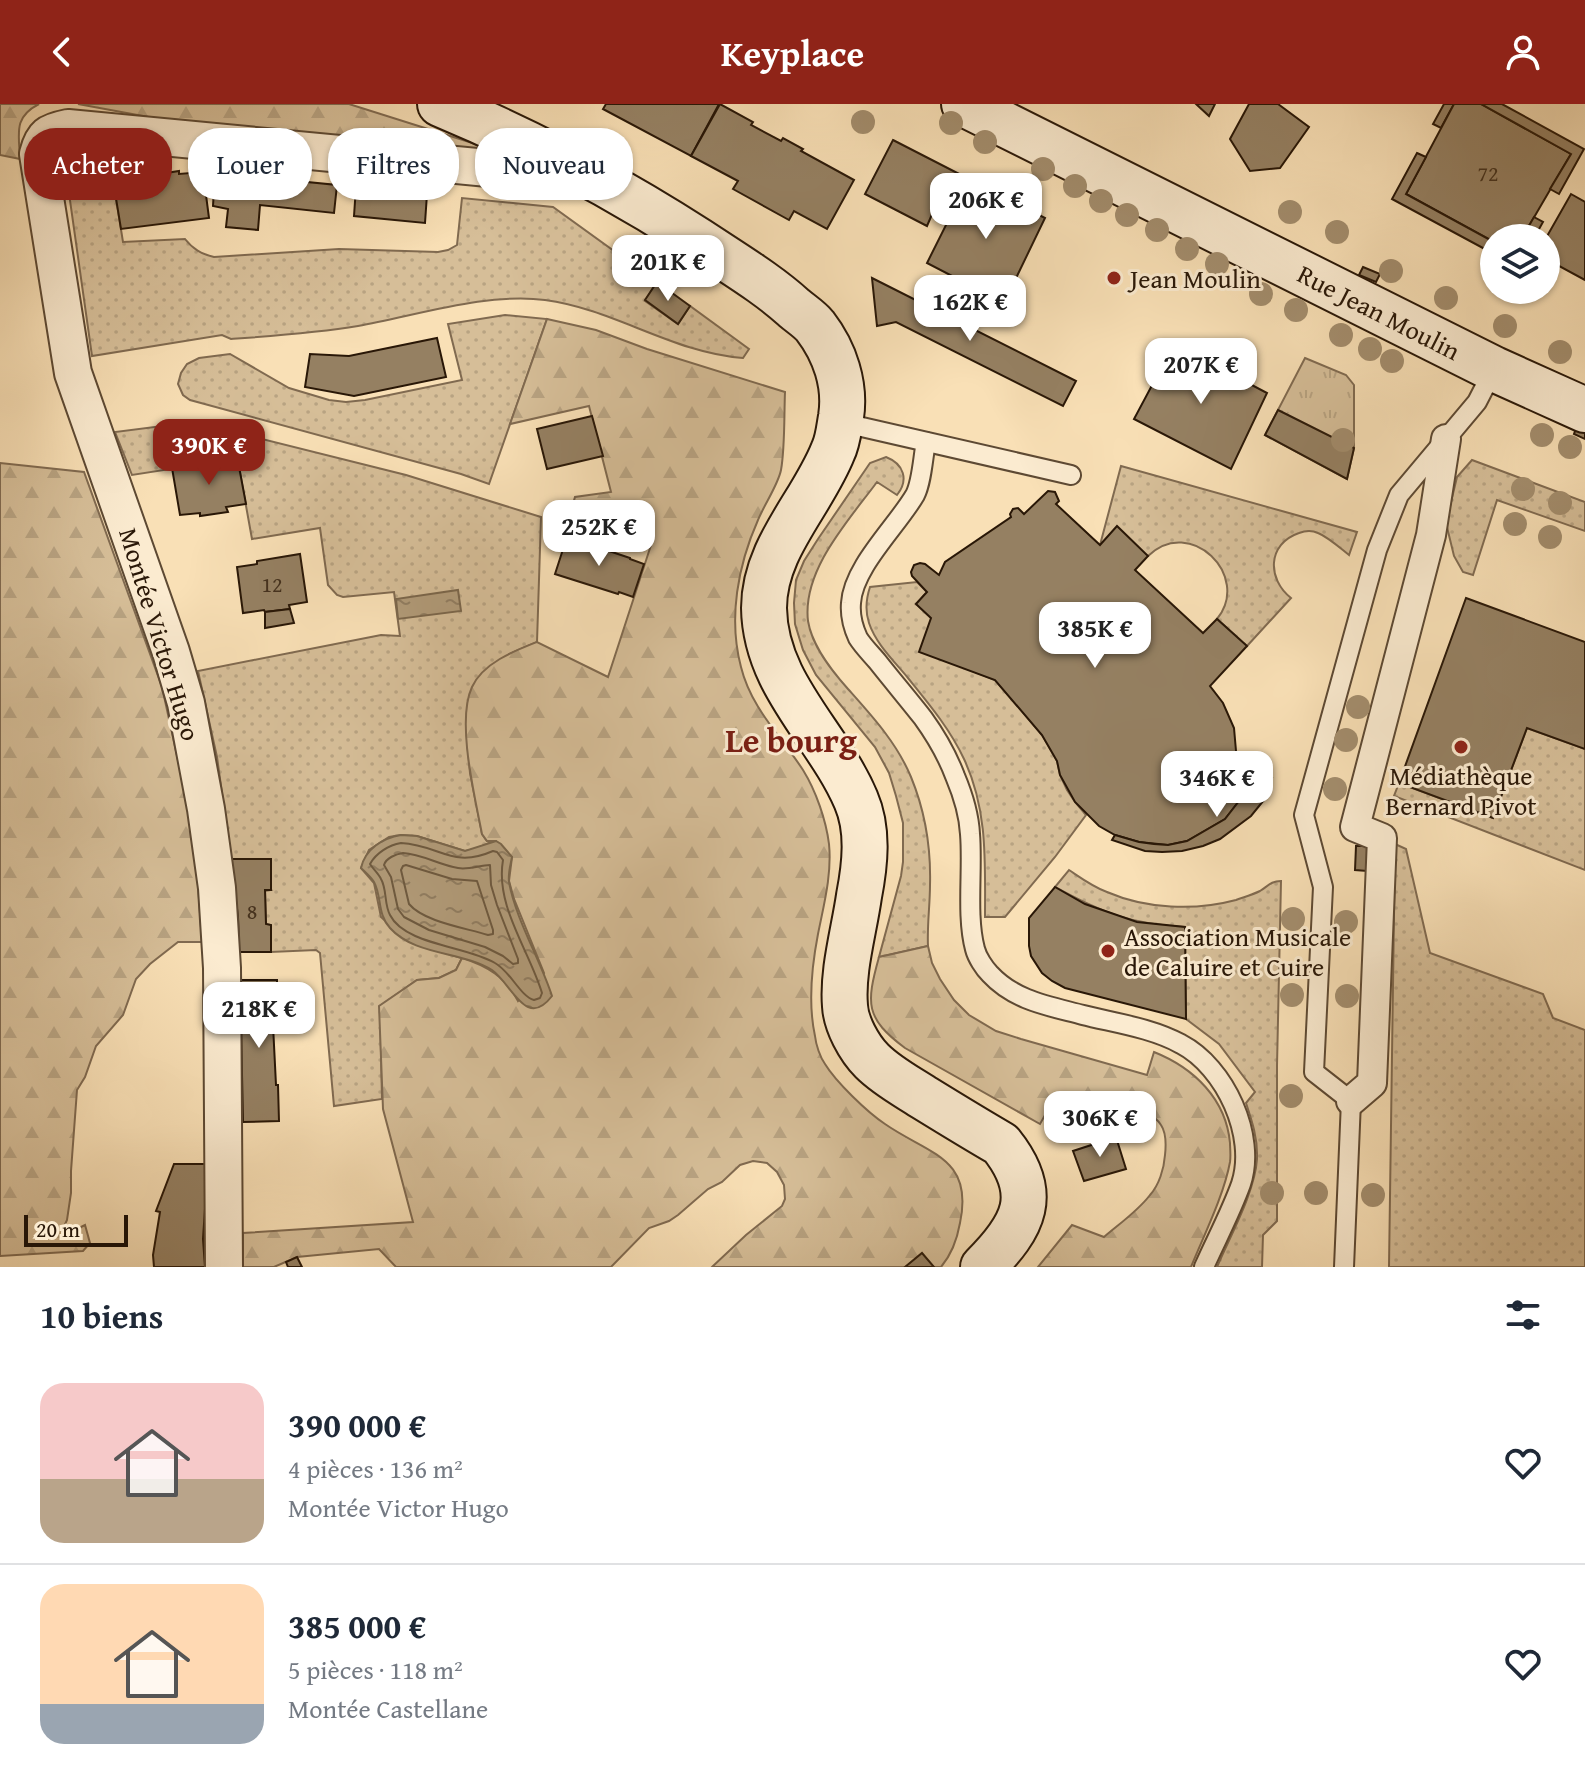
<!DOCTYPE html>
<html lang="fr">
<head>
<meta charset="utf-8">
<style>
	:root { --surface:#fff; --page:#f6f6f7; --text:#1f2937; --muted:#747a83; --line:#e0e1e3; --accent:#8f2418 }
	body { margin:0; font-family:"Gentium Book Plus",serif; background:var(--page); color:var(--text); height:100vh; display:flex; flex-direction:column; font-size:30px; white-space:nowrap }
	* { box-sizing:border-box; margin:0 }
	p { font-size:26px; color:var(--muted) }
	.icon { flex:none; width:44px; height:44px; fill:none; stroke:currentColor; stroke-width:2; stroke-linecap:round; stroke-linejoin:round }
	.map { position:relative; height:1163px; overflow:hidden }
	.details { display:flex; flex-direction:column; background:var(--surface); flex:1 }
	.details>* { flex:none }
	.guide { position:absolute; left:24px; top:24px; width:800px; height:72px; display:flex; gap:16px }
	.controls { position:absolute; left:1480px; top:120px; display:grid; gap:16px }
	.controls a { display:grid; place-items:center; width:80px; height:80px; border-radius:50%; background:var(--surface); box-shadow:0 2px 6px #0004; font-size:40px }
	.scale { position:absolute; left:24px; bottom:20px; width:104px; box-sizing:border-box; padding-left:8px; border:4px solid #291707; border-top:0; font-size:22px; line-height:28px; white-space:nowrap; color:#291707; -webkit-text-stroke:6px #fbebd0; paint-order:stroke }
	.price { position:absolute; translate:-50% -68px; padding:0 18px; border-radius:16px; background:#fff; color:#222; font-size:26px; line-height:52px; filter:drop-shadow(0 2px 4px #0008) }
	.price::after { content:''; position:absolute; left:50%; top:48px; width:24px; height:18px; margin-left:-12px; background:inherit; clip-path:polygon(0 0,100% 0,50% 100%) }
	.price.selected { background:var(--accent); color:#fff }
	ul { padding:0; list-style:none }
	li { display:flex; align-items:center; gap:24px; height:200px; padding:0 40px }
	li+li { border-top:2px solid var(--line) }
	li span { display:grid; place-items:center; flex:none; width:224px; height:160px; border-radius:24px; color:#555 }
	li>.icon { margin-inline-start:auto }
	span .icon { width:96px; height:96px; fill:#fffc; stroke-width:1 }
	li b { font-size:34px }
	h2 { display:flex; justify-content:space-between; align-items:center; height:96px; padding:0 40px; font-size:34px }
	.pill { padding:0 28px; border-radius:32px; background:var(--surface); box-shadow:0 2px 6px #0004; font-size:28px; line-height:72px }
	.pill.selected { background:var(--accent); color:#fff }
	header { display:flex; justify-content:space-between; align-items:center; height:104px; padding:0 40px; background:var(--accent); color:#fff; font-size:36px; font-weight:700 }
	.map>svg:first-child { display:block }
	.grass { fill:url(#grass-dots); stroke:#806a50; stroke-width:2 }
	.forest { fill:url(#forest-firs); stroke:#806a50; stroke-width:2 }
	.park { fill:url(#park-tufts); stroke:#806a50; stroke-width:2 }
	.water { fill:url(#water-ripples); stroke:#7b674c; stroke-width:2 }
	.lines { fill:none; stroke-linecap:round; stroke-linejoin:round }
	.shore { stroke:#6e5a40; stroke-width:2 }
	.building { fill:#958062; stroke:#291707; stroke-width:2 }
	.service-casing { stroke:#5d4933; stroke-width:22 }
	.pedestrian-casing { stroke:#5d4933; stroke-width:32 }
	.minor-casing { stroke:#5d4933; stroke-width:40 }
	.secondary-casing { stroke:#291707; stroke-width:48 }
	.service { stroke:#fbebd0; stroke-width:18 }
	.pedestrian { stroke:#fbebd0; stroke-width:28 }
	.minor { stroke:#fbebd0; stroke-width:36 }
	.secondary { stroke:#fbebd0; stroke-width:44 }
	.tree { fill:#a38d6d }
	.poi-dot { fill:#8f2418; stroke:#fbebd0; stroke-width:3 }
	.labels { text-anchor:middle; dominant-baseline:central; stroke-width:6; stroke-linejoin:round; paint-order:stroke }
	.number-label { font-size:22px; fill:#44311e }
	.poi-label { font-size:26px; fill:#291707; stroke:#fbebd0; text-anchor:start }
	.street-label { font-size:26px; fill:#291707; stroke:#fbebd0 }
	.district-label { font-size:34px; font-weight:bold; fill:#7a1f14; stroke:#fbebd0 }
</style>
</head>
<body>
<header><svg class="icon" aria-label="back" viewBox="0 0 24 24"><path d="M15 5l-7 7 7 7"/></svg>Keyplace<svg class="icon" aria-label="person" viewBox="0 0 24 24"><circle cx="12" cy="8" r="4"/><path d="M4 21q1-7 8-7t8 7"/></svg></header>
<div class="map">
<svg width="1585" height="1163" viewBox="0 0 1585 1163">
	<defs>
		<pattern id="grass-dots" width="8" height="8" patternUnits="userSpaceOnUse" patternTransform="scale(2)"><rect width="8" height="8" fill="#d6be98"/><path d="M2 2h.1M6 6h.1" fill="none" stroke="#b8a382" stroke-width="1.8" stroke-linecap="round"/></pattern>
		<pattern id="forest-firs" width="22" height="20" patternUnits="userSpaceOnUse" patternTransform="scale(2)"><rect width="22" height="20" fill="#d6be98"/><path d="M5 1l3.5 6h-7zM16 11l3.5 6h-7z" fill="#b8a382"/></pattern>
		<pattern id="park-tufts" width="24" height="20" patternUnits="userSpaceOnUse" patternTransform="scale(2)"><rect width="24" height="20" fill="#d6be98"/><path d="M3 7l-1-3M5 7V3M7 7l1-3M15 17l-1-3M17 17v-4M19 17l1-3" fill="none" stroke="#b8a382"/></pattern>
		<pattern id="water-ripples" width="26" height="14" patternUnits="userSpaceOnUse" patternTransform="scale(2)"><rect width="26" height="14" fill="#b29c7a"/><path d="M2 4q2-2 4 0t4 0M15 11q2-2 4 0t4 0" fill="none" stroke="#917e62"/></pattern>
	</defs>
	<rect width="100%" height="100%" fill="#f9e0b6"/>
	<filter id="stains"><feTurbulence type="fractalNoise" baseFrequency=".0025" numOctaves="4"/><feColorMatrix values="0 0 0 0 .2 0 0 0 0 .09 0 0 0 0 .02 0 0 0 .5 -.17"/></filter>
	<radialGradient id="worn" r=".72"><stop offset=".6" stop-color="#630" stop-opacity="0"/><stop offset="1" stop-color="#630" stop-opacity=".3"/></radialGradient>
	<g class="grass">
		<path d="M94,60l6,17 13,-1 10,62 62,-3c8,10 16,15 29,18l125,-8 99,3 10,-2 9,-5 5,-47 91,9 104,75 -12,19 33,23 12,-18 59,43 -6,9c-70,-5 -129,-49 -198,-58 -57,-8 -130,16 -187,26 -42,7 -85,10 -127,13l-9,-4 -130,21 -27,-191z"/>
		<polygon points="505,211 547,215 489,380 461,370 190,296 183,291 178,280 181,269 187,260 199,254 230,250 289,284 329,296 346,298 365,296 462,276 448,220"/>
		<polygon points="194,318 406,371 541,413 537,538 509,550 467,602 467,637 470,669 482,730 487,737 492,738 475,745 465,747 417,732 401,731 389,733 369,746 361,764 374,779 381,813 406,836 424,843 462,854 456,866 439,874 417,876 380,902 382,995 334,1002 320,849 316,846 271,848 271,821 266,820 265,787 271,786 231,755 217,653 198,567 381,531 400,532 394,488 343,493 337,491 328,481 320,424 252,435 237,352 190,359 190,362 132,371 115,328"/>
		<path d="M886,353c18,7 23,23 11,38l-20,-13c-28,38 -75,88 -69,139 4,25 23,49 40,68 24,27 49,54 63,88 14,34 20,72 19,108 0,20 -3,40 -2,61l-49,11 22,-81 2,-14v-39l-7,-27 -7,-23 -14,-26 -59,-72 -13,-25 -8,-26 -1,-21 2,-23 8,-19 14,-22 52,-76z"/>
		<polygon points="1472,356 1585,398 1585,427 1497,396 1473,471 1463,468 1454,452 1446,419 1457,373"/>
		<path d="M1121,362l236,66 -8,23c-9,-7 -21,-18 -31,-22 -6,-3 -14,-2 -19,0 -32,11 -32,46 -8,65l-44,48 -30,-27c35,-43 -27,-104 -69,-63l-48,-11z"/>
		<path d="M917,478l10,10 -11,12 15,14 39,52 25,10 47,55 15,26 3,14 7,15 8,12 11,13 -31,42 -50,60h-20c0,-54 3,-107 -21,-158 -14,-30 -35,-55 -56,-81 -14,-17 -32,-34 -39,-55 -4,-12 -3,-24 1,-36z"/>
		<polygon points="1527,624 1585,645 1585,766 1394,692 1399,679 1493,714"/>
		<polygon points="1395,740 1406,745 1430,849 1543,890 1553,914 1585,926 1585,1163 1389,1163"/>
		<path d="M1069,766c12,8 24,17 38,22 39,17 88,19 129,8 8,-3 16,-5 24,-9 8,-5 11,-10 21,-10l-4,185v155l-14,14 -1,32h-45c13,-31 38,-75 40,-108 1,-20 -5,-38 -11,-56l9,-11 -36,-48 -33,-25 -1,-92c-54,-3 -83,-14 -130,-40z"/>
	</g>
	<g class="forest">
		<path d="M0,0h39c-26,13 -20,30 -19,55l-20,-4z"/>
		<polygon points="78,0 349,0 485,43 484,48 181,19"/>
		<path d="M547,215l49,11 51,19 138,43c-1,24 0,56 -4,78 -3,15 -17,35 -23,50 -20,45 -30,98 -17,147 10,41 40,69 62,103 13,21 23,50 26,74 3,30 -5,60 -11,90 -6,31 -10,70 -3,102 1,9 5,21 10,28 11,18 42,48 60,60 43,30 89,33 75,99 -3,17 -8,31 -19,44h-229l34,-32 36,-29 3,-7 -1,-14 -7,-13 -10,-9 -14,-2 -13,4 -18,17 -14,7 -30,26 -9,6 -20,7 -38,39h-215l-17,-18 -82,8 -23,10h-31v-34l170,-11 -30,-113 -4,-103 38,-26 22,-2 17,-8 6,-12c26,8 43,19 56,43l26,-28 -30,-74 -5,-18 3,-24 -16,-16h-9l-5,-7c-7,-37 -26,-113 -10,-147 11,-24 42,-36 65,-45l71,35 45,-138 -82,-28 4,-14 36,-5 -22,-86 -79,18z"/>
		<polygon points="0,359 84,368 162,583 188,702 197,767 202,838 178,838 150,860 136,875 123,911 96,942 85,973 77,986 71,1067 71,1089 67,1116 62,1127 75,1126 85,1121 90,1139 83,1147 0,1152"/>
		<path d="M928,842l4,17 8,16 14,21 15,15 27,16 25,8 126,36 7,-23c40,16 72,47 76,91 0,6 1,12 0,19 -6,33 -26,73 -39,105h-153l34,-42 32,12c15,-13 34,-26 46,-42 9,-10 14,-26 15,-40 1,-9 2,-21 -4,-30 -15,-24 -77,-29 -104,-31l-17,30 -135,-76c-40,-30 -39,-44 -26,-91z"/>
	</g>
	<polygon class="park" points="1305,254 1346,271 1354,281 1354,344 1347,375 1265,331"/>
	<g class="water">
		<polygon points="458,486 461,507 398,515 396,495"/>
		<path d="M401,731l16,1 48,15 31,-10 5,3 11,13c-2,9 -4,17 -3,25 7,38 31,77 43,114 -26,34 -40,-12 -60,-26 -30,-19 -77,-14 -102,-42 -13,-14 -8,-31 -16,-46 -3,-5 -9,-10 -13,-14 4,-19 22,-30 40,-33z"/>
	</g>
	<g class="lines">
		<g class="shore">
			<path d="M401,739c39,2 51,26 92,8l4,1 6,8c-8,46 26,90 39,133l-2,5 -6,2c-14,-4 -23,-28 -39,-37 -28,-17 -90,-18 -105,-48 -6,-11 -3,-26 -9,-36 -3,-6 -8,-10 -11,-15 6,-11 19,-19 31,-21z"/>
			<path d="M403,749c19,1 36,12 55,15 11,2 22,-3 32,-3l1,20 6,20 21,54v4l-5,1 -10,-8 -18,-9 -56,-17 -25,-13 -6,-8 -7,-32 -7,-12c2,-7 12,-11 19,-12z"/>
			<path d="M406,761l46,14 25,2 16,49v4l-5,1c-22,-7 -64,-13 -79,-31l-8,-34 2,-4z"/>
		</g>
	</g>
	<g class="building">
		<polygon points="606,0 719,0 691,52 603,5"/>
		<polygon points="720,0 753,18 751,21 781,37 783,34 803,45 801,47 854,76 827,125 794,107 789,116 733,85 738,77 691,52"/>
		<polygon points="1196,0 1215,0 1209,12"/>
		<polygon points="1249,0 1278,0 1309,23 1280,64 1250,67 1230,35"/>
		<polygon points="1444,0 1454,0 1441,24 1433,20"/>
		<polygon points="1454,0 1481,0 1571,50 1522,134 1494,134 1494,138 1406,90"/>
		<polygon points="1481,0 1502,0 1584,45 1559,90 1550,85 1571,50"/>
		<polygon points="893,36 969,75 948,116 933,108 927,122 865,90"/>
		<polygon points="1417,49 1426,53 1406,90 1494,138 1494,150 1392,95"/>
		<polygon points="94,60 132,60 134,74 179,67 179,70 203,68 209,114 121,125 113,76 100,77"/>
		<polygon points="215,69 337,81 334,109 260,101 258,126 226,123 228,105 213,102"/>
		<polygon points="969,75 1045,114 1004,199 927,159"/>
		<polygon points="356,83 427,90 425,119 354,112"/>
		<polygon points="1571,90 1585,98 1585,176 1546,155 1546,134"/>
		<polygon points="1534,113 1543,118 1534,134 1522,134"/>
		<polygon points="1363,163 1380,170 1376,178 1359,171"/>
		<polygon points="872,174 1076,277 1063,302 896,218 877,222"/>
		<polygon points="657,178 690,202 678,220 645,196"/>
		<polygon points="437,234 446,273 354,292 305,283 310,250 349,252"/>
		<polygon points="1174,240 1267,289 1231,365 1134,315"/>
		<polygon points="1278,306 1354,344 1347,375 1265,331"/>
		<polygon points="592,312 603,352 547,365 537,325"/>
		<polygon points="1577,322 1585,326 1585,335 1574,330"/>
		<polygon points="237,352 246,400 226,403 228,408 200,412 200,409 180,411 172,364 190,362 189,359"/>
		<polygon points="1048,387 1055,388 1059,397 1056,400 1100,441 1117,422 1148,452 1135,466 1203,529 1217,515 1247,542 1210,582 1223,599 1234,624 1236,647 1234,658 1253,665 1239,697 1225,715 1187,737 1168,741 1139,738 1115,731 1099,722 1075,698 1060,671 1057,657 1042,631 995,576 919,548 931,514 916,500 927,488 912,472 911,468 914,461 920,459 925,460 939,471 945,458 1011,413 1010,410 1013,405 1018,404 1024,410"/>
		<polygon points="567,433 630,454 630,455 644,460 633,493 619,488 618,490 555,470"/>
		<polygon points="300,450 307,498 289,501 290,505 265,508 264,506 243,509 237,463 257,460 257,457"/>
		<polygon points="1466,494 1585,538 1585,645 1527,624 1493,714 1399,679"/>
		<polygon points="290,505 294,519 265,524 265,508"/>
		<polygon points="1253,665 1272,674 1264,696 1251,712 1220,735 1203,742 1182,747 1162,748 1145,747 1112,736 1115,731 1139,738 1154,740 1168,741 1187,737 1225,715 1239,697"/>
		<polygon points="1356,742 1368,742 1367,767 1355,766"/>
		<polygon points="231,755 271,755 271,786 265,786 266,820 271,821 271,848 239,848 238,813"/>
		<polygon points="1055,783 1085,800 1137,818 1185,823 1186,915 1065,884 1052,877 1042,869 1031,852 1029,842 1029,814"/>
		<polygon points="240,876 277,876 277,921 273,921 276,981 278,981 279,1017 243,1018"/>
		<polygon points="1116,1033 1126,1065 1084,1077 1073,1047"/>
		<polygon points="174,1060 208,1060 203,1135 205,1163 154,1163 153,1151 160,1108 156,1107"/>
		<polygon points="922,1149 934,1163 905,1163"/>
		<polygon points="297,1153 302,1163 288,1163 286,1158"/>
	</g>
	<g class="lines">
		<defs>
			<g id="service">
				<polyline points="840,318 1071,371"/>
				<path d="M926,338c-3,14 -4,40 -11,53 -18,31 -62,72 -64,108 -1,11 2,24 7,35 5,8 13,16 19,23 15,19 31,38 46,57 13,18 24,37 32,58 8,19 14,38 15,58 3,35 -4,82 5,115 2,8 9,19 15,25 25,27 59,32 93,41 32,8 69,13 98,29 44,23 76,92 60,140 -10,28 -25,56 -37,83"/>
				<polyline points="1344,1163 1351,997 1314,968 1323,783 1304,711 1377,446 1399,391 1477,298 1494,265"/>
			</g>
			<polyline id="pedestrian" points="1351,997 1372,979 1382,734 1355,723 1431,431 1446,335"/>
			<path id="minor" d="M224,1163l-2,-299 -5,-80 -11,-79 -20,-106 -15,-51 -98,-279 -35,-219c5,-19 10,-22 30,-26l514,49"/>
			<g id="secondary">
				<path d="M440,0c101,42 196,94 287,155 23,15 46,30 67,49 7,6 15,11 21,18 20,26 31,59 26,91 -2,11 -3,24 -8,34 -21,53 -69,97 -69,157 1,77 64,126 92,192 13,30 9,65 3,96 -5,35 -17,75 -14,110 1,18 14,42 27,55 15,15 34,25 51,36 26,16 52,32 78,47 40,50 23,82 -18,123"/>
				<polyline points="964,0 1494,265 1585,306"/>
			</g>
		</defs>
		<use href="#service" class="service-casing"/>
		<use href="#pedestrian" class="pedestrian-casing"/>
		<use href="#minor" class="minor-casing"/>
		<use href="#secondary" class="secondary-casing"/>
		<use href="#service" class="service"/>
		<use href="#pedestrian" class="pedestrian"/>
		<use href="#minor" class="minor"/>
		<use href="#secondary" class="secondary"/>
	</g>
	<g class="tree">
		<circle cx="863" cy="18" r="12"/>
		<circle cx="951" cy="19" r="12"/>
		<circle cx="985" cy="38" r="12"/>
		<circle cx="1043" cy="65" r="12"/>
		<circle cx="1075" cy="82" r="12"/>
		<circle cx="1101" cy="97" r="12"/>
		<circle cx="1290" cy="108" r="12"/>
		<circle cx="1127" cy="111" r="12"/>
		<circle cx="1157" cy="126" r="12"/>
		<circle cx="1337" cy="128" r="12"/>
		<circle cx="1187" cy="145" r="12"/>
		<circle cx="1217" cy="160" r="12"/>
		<circle cx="1391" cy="167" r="12"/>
		<circle cx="1261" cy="190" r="12"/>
		<circle cx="1446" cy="194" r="12"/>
		<circle cx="1296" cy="206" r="12"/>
		<circle cx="1505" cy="222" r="12"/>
		<circle cx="1341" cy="231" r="12"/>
		<circle cx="1370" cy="245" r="12"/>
		<circle cx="1560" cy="248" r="12"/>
		<circle cx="1392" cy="257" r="12"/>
		<circle cx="1542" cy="331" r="12"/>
		<circle cx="1343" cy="336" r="12"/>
		<circle cx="1570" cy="343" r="12"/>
		<circle cx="1523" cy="385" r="12"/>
		<circle cx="1560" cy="399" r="12"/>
		<circle cx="1515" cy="420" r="12"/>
		<circle cx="1550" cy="433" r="12"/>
		<circle cx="1358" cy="603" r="12"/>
		<circle cx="1346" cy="636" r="12"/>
		<circle cx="1335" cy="685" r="12"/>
		<circle cx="1293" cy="815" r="12"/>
		<circle cx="1346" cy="818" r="12"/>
		<circle cx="1292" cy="891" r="12"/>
		<circle cx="1347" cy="892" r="12"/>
		<circle cx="1291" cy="992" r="12"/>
		<circle cx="1272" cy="1089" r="12"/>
		<circle cx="1316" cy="1089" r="12"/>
		<circle cx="1373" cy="1091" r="12"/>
	</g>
	<g class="poi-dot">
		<circle cx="1114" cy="174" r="8"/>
		<circle cx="1461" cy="643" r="8"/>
		<circle cx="1108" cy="847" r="8"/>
	</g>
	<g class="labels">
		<g class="number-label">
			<text x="1488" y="69">72</text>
			<text x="272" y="480">12</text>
			<text x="252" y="807">8</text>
		</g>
		<g class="poi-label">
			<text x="1130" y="174">Jean Moulin</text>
			<text x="1461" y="671" text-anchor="middle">Médiathèque<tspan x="1461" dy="30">Bernard Pivot</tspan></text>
			<text x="1124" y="832">Association Musicale<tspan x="1124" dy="30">de Caluire et Cuire</tspan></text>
		</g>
		<g class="street-label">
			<text transform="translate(1379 208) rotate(27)">Rue Jean Moulin</text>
			<text transform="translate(160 530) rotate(73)">Montée Victor Hugo</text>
		</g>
		<g class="district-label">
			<text x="791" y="635">Le bourg</text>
		</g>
	</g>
	<rect width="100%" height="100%" filter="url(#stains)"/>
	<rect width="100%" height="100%" fill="url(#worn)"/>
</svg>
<div class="controls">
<a><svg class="icon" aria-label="layers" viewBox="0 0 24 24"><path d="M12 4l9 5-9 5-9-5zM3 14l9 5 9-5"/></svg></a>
</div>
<div class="scale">20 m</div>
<b class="price" style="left:986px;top:137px">206K €</b>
<b class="price" style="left:668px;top:199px">201K €</b>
<b class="price" style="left:970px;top:239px">162K €</b>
<b class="price" style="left:1201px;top:302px">207K €</b>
<b class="price selected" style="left:209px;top:383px">390K €</b>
<b class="price" style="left:599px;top:464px">252K €</b>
<b class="price" style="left:1095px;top:566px">385K €</b>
<b class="price" style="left:1217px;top:715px">346K €</b>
<b class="price" style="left:259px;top:946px">218K €</b>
<b class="price" style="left:1100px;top:1055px">306K €</b>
<div class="guide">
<a class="pill selected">Acheter</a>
<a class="pill">Louer</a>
<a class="pill">Filtres</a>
<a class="pill">Nouveau</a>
</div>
</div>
<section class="details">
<h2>10 biens<svg class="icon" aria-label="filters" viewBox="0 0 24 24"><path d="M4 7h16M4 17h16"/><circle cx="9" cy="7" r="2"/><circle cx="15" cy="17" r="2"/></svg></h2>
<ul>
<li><span style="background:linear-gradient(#f6c9c9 60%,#b9a48a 0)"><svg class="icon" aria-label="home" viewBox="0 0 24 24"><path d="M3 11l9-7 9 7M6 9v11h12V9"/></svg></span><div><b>390 000 €</b><p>4 pièces · 136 m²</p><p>Montée Victor Hugo</p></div><svg class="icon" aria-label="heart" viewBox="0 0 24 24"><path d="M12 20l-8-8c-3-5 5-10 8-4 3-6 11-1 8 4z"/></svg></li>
<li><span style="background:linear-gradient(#ffd9b3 75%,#9aa5b1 0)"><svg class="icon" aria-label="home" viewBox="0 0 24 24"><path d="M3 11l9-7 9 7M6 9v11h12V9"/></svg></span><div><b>385 000 €</b><p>5 pièces · 118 m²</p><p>Montée Castellane</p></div><svg class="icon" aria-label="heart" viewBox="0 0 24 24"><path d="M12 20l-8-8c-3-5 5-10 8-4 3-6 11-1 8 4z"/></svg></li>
</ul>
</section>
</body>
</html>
